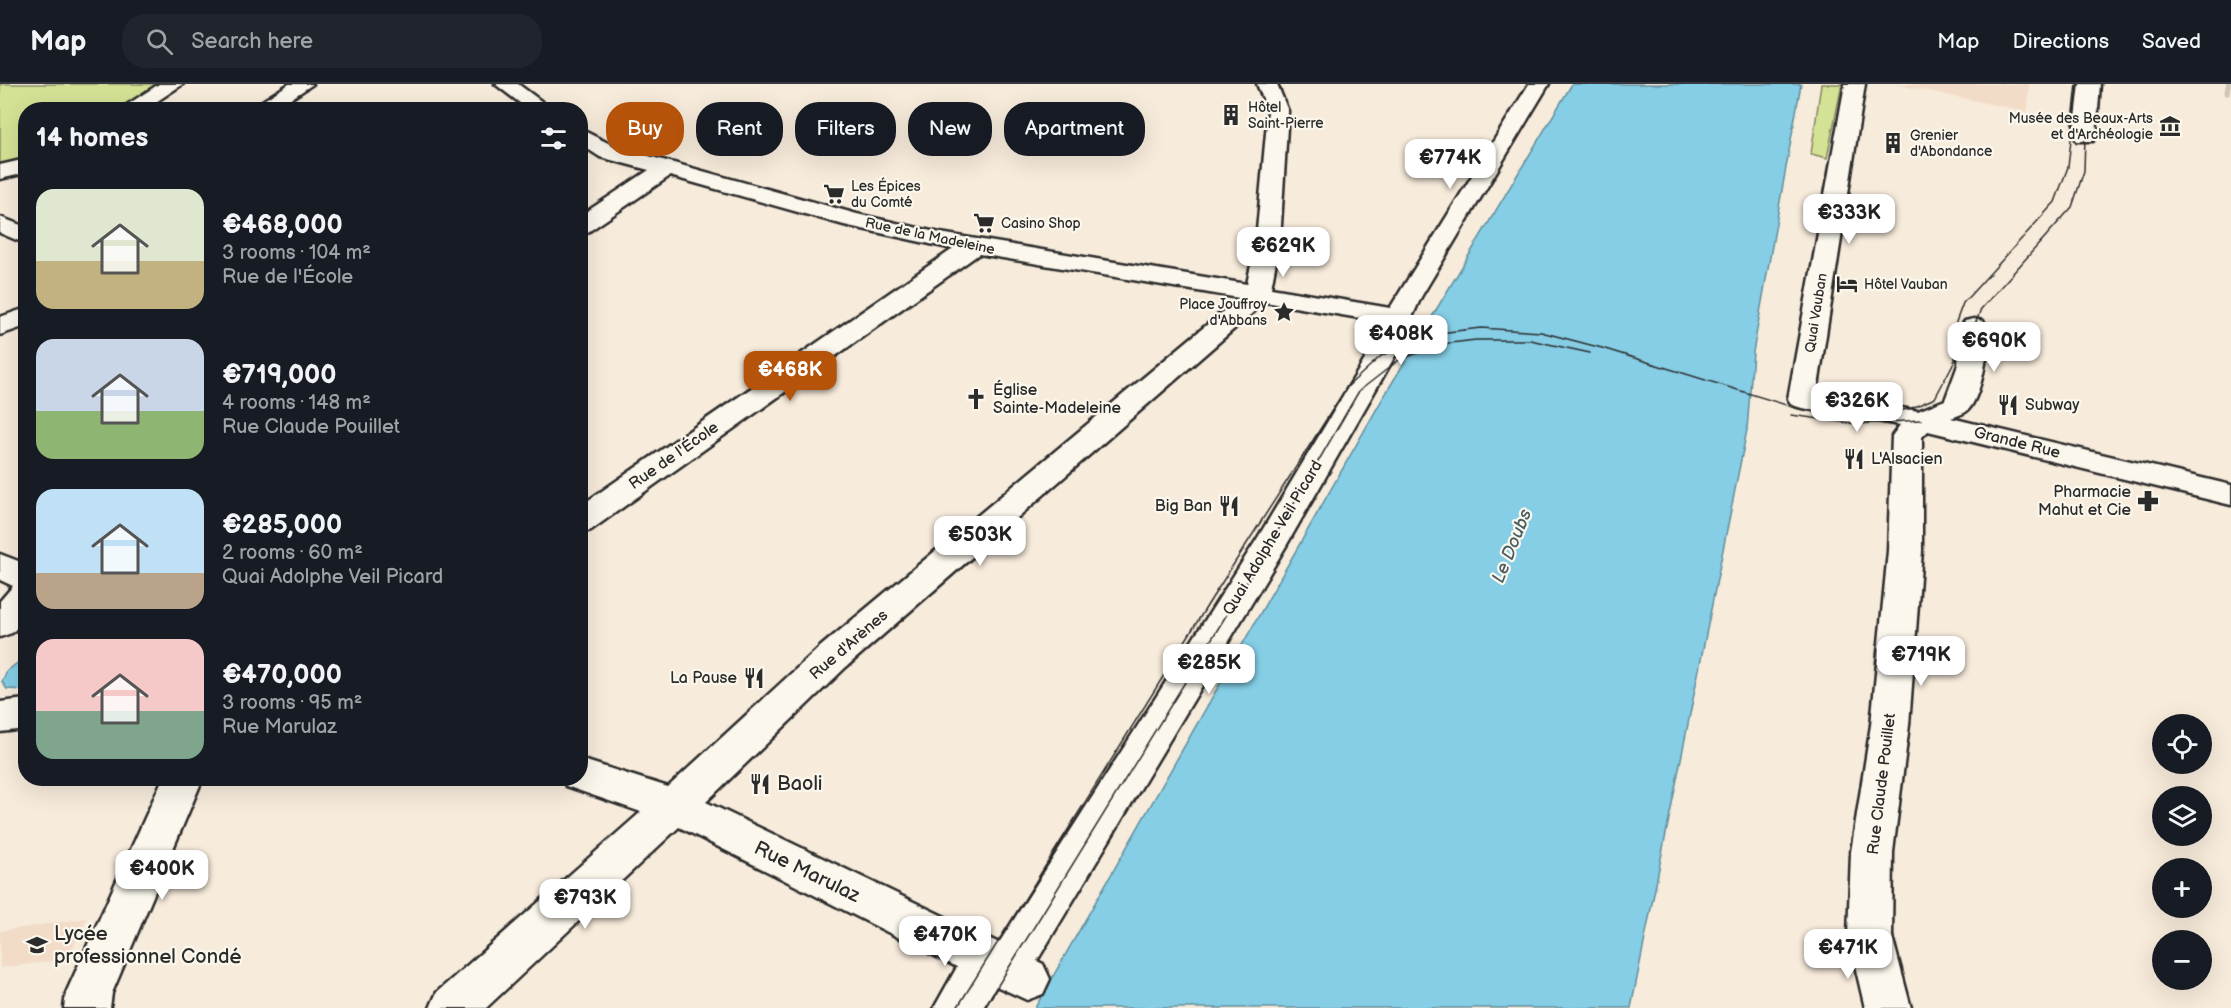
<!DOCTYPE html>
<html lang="en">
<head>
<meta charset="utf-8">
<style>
	:root { --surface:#171b24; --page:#20242c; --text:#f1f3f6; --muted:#9ea1a6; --line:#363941; --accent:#b45309 }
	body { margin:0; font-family:"Balsamiq Sans",sans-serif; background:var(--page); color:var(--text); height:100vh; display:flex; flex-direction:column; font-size:22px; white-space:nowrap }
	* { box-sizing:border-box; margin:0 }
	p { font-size:20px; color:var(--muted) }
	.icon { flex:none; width:33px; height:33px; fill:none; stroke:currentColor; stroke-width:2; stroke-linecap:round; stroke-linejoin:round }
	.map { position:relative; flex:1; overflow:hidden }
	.panel { position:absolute; left:18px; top:18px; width:570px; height:684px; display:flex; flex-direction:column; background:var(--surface); border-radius:24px; box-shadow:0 6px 24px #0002 }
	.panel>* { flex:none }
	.banner { position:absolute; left:606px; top:18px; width:570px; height:54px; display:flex; gap:12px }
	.fabs { position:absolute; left:2152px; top:630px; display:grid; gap:12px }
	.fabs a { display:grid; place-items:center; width:60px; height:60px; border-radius:50%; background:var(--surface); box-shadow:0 6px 24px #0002; font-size:30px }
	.price { position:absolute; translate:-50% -51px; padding:0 14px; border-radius:12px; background:#fff; color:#222; font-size:20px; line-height:39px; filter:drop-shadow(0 2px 3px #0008) }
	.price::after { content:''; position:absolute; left:50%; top:36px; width:18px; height:14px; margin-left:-9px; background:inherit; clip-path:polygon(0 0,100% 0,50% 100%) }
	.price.current { background:var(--accent); color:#fff }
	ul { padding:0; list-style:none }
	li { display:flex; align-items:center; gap:18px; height:150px; padding:0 18px }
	li span { display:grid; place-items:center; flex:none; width:168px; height:120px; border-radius:18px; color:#555 }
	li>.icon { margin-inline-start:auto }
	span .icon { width:72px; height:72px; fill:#fffc; stroke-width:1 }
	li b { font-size:26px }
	h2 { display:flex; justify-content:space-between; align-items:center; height:72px; padding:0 18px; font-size:26px }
	.chip { padding:0 21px; border-radius:24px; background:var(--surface); box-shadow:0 6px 24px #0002; font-size:21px; line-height:54px }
	.chip.current { background:var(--accent); color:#fff }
	header { display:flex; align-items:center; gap:36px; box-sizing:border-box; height:84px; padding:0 30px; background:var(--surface); border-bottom:2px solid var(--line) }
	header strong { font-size:28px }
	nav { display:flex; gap:33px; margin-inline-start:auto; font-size:21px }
	.search { width:420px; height:54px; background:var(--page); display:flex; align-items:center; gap:15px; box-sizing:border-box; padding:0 21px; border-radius:24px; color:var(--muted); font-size:22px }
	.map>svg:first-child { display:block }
	.built { fill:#f2dcc7 }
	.green { fill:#d4e295; stroke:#808660; stroke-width:1.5 }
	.water { fill:#85cee6; stroke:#618d9b; stroke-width:1.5 }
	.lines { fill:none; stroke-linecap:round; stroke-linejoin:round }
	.minor-tunnel { stroke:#cec5b8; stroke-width:22; stroke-dasharray:22 11; stroke-linecap:butt }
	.minor-casing { stroke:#2b2b2b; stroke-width:5 }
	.minor { fill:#fbf7ec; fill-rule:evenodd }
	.tram { stroke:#2b2b2b; stroke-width:1.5 }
	.labels { text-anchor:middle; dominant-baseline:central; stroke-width:4.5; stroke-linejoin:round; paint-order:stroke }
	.far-poi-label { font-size:14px; fill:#2b2b2b; stroke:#fbf7ec; text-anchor:start }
	.far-street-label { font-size:14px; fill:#2b2b2b; stroke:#fbf7ec }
	.poi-label { font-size:16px; fill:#2b2b2b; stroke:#fbf7ec; text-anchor:start }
	.street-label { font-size:16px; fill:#2b2b2b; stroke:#fbf7ec }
	.water-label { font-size:18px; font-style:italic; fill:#465c63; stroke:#fbf7ec }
	.near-poi-label { font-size:20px; fill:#2b2b2b; stroke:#fbf7ec; text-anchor:start }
	.near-street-label { font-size:20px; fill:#2b2b2b; stroke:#fbf7ec }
</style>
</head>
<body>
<header>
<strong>Map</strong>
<div class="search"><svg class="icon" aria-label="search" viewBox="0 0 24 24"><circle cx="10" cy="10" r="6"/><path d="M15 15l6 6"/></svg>Search here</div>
<nav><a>Map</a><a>Directions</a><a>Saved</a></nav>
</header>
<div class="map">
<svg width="2231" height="924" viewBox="0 0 2231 924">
	<rect width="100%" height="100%" fill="#f7ebdb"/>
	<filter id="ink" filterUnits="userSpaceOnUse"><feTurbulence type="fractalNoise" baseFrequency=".0167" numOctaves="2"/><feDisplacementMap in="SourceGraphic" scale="12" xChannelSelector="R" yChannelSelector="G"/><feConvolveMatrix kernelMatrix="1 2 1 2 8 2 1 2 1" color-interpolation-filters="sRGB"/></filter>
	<g filter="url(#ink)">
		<g class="built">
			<polygon points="1893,0 2029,0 2028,28 1933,8"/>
			<polygon points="87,834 68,875 0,884 0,847"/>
		</g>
		<g class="green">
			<polygon points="0,0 164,0 122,25 26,26 25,78 0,84"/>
			<polygon points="1821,0 1842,0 1827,74 1811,70"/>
		</g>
		<g class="water">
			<polygon points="1572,0 1801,0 1753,268 1747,346 1631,924 1035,924 1383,314"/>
			<polygon points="25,573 25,606 7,605 2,598 7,587"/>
		</g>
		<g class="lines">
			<polyline class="minor-tunnel" points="2226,0 2231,1"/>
			<defs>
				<g id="minor">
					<polygon points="159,0 183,0 144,26 119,26"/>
					<polygon points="289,0 313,0 274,26 248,26"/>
					<polygon points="495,0 518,0 553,26 529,26"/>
					<path d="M1257,0h20l11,27 -8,130 -9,47 119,20 139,-224h20l-128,213 -26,59 -109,190 -249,415 6,3 7,15 -7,15 -16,6 -31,-14 -13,22h-49l23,-41 -278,-140 -193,181h-56l7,-16 204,-180 -75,-26 -4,-8h18v-19l88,28 152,-140 419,-349 -260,-44 -388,276 -11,3v-27l373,-257 -109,-24 -174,-49 -82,56 -8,2v-18l69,-46 -49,-13 -20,-13v-15l36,18 241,67 83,19 307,51 9,-43 12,-130zM1265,218l118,20 -16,34 -110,183 -258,404 -293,-141 140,-135z"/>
					<path d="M1845,0h20l-48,309 101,18 27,-11 13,-35 3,-38 4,-6 9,-2 9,2c11,15 -2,77 -15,89 -4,4 -12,6 -17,8l280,67v20l-303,-74 -6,6v114l-13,174 -16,127 -1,84 19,72h-46l-17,-72 3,-84 20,-127 17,-174 4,-115 8,-11 -98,-17 -10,-3 -4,-6z"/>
					<polygon points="2080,0 2100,0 2096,52 2093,57 2077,57 2074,52"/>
					<polygon points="26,75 26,89 0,95 0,81"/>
					<polygon points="0,133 26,143 26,160 0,149"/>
					<polygon points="26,224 26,242 0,251 0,233"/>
					<polygon points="0,470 26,480 26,534 12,549 0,553 0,517 13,502 0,496"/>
					<polygon points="26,615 26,645 0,648 0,618"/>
					<polygon points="163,694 203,694 112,909 110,924 64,924 66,909"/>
				</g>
			</defs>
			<use href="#minor" class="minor-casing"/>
			<use href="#minor" class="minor"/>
			<g class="tram">
				<polyline points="1974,243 1981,225 2072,123 2084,87 2085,52"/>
				<polyline points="1791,331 1856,340 1921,336"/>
				<polyline points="957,924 1212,514 1347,303 1381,272 1422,251 1481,244 1541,248 1602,264 1799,325 1862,331 1887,330 1912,324 1935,314 1955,276 1956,238 1963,219 2055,118 2068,83 2077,0"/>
				<polyline points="984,924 1269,462 1359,307 1399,276 1442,260 1476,256 1530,256 1590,269"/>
			</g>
		</g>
	</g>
	<defs>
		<symbol id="building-bare" viewBox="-9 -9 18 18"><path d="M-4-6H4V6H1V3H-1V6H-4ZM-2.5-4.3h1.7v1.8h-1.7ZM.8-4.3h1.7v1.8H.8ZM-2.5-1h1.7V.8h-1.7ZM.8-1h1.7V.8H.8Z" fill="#2b2b2b" stroke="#fbf7ec" stroke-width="2.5" paint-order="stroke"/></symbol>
		<symbol id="museum-bare" viewBox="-9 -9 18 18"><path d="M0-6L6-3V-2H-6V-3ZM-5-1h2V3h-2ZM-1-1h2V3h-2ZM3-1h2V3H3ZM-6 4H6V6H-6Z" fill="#2b2b2b" stroke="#fbf7ec" stroke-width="2.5" paint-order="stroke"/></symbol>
		<symbol id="supermarket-bare" viewBox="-9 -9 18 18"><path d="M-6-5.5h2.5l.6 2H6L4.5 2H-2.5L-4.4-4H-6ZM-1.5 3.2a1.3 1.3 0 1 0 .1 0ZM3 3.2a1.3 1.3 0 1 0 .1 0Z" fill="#2b2b2b" stroke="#fbf7ec" stroke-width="2.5" paint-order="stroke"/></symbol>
		<symbol id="hotel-bare" viewBox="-9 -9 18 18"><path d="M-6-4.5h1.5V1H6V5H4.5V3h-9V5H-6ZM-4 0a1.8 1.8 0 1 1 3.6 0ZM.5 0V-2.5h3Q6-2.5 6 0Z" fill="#2b2b2b" stroke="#fbf7ec" stroke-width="2.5" paint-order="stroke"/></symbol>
		<symbol id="sight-bare" viewBox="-9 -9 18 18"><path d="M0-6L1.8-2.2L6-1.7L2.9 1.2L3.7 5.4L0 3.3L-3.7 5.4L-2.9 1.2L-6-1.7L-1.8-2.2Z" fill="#2b2b2b" stroke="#fbf7ec" stroke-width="2.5" paint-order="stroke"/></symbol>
		<symbol id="church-bare" viewBox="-9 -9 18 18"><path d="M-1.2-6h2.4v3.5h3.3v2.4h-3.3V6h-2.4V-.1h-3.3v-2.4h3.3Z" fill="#2b2b2b" stroke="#fbf7ec" stroke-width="2.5" paint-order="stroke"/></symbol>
		<symbol id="restaurant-bare" viewBox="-9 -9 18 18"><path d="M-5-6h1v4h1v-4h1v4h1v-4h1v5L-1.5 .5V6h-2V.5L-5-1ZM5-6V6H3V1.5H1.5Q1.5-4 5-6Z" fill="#2b2b2b" stroke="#fbf7ec" stroke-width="2.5" paint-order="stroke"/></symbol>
		<symbol id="pharmacy-bare" viewBox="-9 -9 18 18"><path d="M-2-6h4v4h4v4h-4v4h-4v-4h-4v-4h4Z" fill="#2b2b2b" stroke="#fbf7ec" stroke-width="2.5" paint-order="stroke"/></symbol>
		<symbol id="school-bare" viewBox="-9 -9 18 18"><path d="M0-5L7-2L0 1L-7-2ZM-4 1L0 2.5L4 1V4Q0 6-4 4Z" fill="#2b2b2b" stroke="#fbf7ec" stroke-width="2.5" paint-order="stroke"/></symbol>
	</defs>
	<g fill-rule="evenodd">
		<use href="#building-bare" x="1216" y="16" width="30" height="30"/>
		<use href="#museum-bare" x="2155" y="27" width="30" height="30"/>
		<use href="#building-bare" x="1878" y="44" width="30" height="30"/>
		<use href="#supermarket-bare" x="819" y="95" width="30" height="30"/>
		<use href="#supermarket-bare" x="969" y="124" width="30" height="30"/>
		<use href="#hotel-bare" x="1832" y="185" width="30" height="30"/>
		<use href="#sight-bare" x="1269" y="213" width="30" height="30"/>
		<use href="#church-bare" x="961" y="300" width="30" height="30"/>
		<use href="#restaurant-bare" x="1993" y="306" width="30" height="30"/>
		<use href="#restaurant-bare" x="1839" y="360" width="30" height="30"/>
		<use href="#pharmacy-bare" x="2133" y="402" width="30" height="30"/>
		<use href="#restaurant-bare" x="1214" y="407" width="30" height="30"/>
		<use href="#restaurant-bare" x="739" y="579" width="30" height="30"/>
		<use href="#restaurant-bare" x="745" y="685" width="30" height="30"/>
		<use href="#school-bare" x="22" y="846" width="30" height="30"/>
	</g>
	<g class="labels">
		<g class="far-poi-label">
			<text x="1248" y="23">Hôtel<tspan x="1248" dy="16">Saint-Pierre</tspan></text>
			<text x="2153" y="34" text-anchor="end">Musée des Beaux-Arts<tspan x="2153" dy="16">et d'Archéologie</tspan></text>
			<text x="1910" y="51">Grenier<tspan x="1910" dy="16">d'Abondance</tspan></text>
			<text x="851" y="102">Les Épices<tspan x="851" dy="16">du Comté</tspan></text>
			<text x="1001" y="139">Casino Shop</text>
			<text x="1864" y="200">Hôtel Vauban</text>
			<text x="1267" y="220" text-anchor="end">Place Jouffroy<tspan x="1267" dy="16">d'Abbans</tspan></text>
		</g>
		<g class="far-street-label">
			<text transform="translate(930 152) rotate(12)">Rue de la Madeleine</text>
			<text transform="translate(1816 229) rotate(-81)">Quai Vauban</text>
		</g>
		<g class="poi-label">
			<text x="993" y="306">Église<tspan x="993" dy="18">Sainte-Madeleine</tspan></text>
			<text x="2025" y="321">Subway</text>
			<text x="1871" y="375">L'Alsacien</text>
			<text x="2131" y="408" text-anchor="end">Pharmacie<tspan x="2131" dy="18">Mahut et Cie</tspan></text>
			<text x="1212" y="422" text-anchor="end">Big Ban</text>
			<text x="737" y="594" text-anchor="end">La Pause</text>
		</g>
		<g class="street-label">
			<text transform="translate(2017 359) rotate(14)">Grande Rue</text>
			<text transform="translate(674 372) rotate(-35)">Rue de l'École</text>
			<text transform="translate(1273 454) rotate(-59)">Quai Adolphe Veil Picard</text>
			<text transform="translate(849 561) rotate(-41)">Rue d'Arènes</text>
			<text transform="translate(1882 700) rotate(-83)">Rue Claude Pouillet</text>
		</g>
		<g class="water-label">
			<text transform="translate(1512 462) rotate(-68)">Le Doubs</text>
		</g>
		<g class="near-poi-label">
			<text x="777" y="700">Baoli</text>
			<text x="54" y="850">Lycée<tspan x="54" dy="23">professionnel Condé</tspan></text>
		</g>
		<g class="near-street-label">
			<text transform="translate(807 788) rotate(26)">Rue Marulaz</text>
		</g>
	</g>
</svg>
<div class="fabs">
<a><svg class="icon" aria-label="locate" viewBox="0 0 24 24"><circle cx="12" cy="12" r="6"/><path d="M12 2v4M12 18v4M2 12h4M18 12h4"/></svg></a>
<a><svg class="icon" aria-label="layers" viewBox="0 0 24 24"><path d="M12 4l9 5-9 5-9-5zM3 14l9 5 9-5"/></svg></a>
<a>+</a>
<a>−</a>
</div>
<b class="price" style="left:1450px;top:106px">€774K</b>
<b class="price" style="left:1849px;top:161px">€333K</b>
<b class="price" style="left:1283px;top:194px">€629K</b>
<b class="price" style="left:1401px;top:282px">€408K</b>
<b class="price" style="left:1994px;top:289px">€690K</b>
<b class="price current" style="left:790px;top:318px">€468K</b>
<b class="price" style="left:1857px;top:349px">€326K</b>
<b class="price" style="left:980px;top:483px">€503K</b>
<b class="price" style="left:1921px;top:603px">€719K</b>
<b class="price" style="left:1209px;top:611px">€285K</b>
<b class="price" style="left:162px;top:817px">€400K</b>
<b class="price" style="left:585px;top:846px">€793K</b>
<b class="price" style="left:945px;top:883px">€470K</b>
<b class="price" style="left:1848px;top:896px">€471K</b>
<div class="banner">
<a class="chip current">Buy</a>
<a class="chip">Rent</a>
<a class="chip">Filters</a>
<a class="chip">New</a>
<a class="chip">Apartment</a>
</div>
<section class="panel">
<h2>14 homes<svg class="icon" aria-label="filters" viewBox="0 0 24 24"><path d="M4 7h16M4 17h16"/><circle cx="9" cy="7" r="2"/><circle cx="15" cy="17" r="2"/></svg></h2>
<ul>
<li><span style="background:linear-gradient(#dfe7d0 60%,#c2b280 0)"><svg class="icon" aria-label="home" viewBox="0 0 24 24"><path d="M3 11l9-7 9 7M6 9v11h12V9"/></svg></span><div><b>€468,000</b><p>3 rooms · 104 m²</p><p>Rue de l'École</p></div></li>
<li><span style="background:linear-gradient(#c9d6e8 60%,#8fb573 0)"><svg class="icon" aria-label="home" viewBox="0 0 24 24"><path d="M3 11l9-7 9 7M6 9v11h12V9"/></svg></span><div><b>€719,000</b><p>4 rooms · 148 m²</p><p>Rue Claude Pouillet</p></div></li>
<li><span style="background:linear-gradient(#bfe0f5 70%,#b9a48a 0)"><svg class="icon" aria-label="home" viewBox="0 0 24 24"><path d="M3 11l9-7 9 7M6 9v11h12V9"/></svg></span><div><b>€285,000</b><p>2 rooms · 60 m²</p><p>Quai Adolphe Veil Picard</p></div></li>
<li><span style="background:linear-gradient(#f6c9c9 60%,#7fa58c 0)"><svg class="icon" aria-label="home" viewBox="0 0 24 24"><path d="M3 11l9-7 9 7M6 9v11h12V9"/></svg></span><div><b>€470,000</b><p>3 rooms · 95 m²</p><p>Rue Marulaz</p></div></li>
</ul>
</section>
</div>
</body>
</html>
